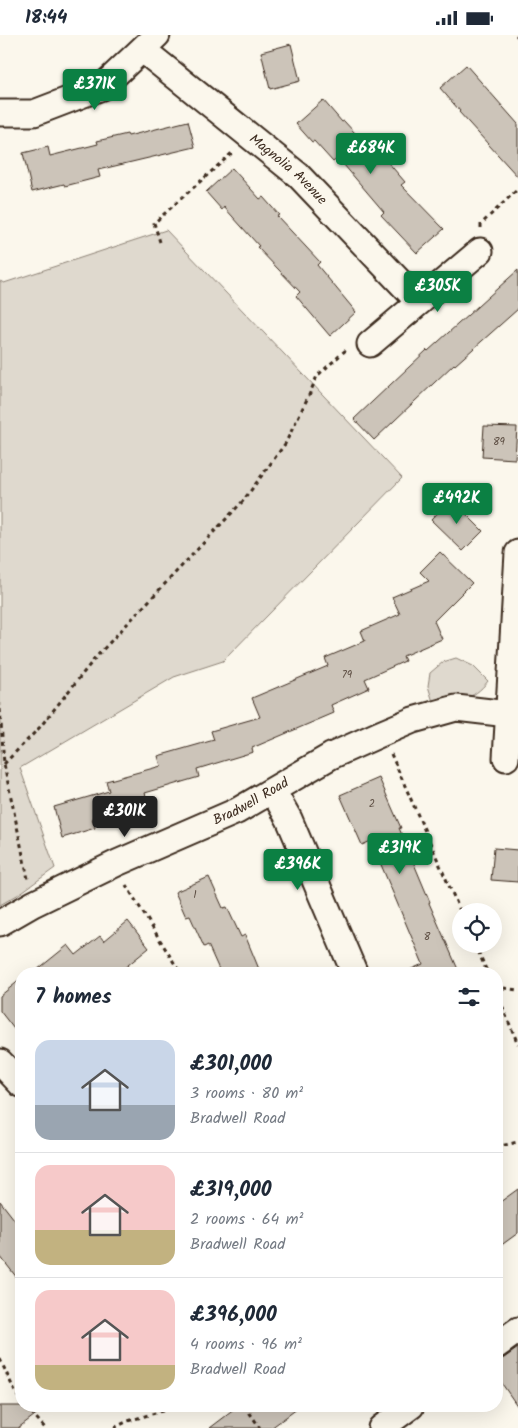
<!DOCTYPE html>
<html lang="en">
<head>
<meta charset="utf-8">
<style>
	:root { --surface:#fff; --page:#f2f2f3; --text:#1f2937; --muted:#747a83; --line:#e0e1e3; --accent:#0b8043 }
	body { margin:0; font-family:Kalam,sans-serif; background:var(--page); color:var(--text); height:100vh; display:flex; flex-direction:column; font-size:19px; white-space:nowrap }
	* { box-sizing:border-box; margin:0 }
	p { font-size:16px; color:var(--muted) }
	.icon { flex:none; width:28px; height:28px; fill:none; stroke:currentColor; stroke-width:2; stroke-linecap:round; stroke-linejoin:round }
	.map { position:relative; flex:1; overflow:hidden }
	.sheet { position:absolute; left:15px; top:932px; width:488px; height:445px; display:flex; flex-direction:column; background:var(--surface); border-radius:20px; box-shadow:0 5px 20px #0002 }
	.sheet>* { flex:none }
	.tools { position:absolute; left:452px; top:868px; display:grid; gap:10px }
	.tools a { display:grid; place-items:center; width:50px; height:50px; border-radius:50%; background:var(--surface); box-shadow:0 5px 20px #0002; font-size:25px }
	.price { position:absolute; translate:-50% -42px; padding:0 11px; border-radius:5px; background:var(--accent); color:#fff; font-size:16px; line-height:32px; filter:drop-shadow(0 1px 2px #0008) }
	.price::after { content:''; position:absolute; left:50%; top:30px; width:15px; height:11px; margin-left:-8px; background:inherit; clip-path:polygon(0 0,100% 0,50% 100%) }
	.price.selected { background:#222; color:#fff }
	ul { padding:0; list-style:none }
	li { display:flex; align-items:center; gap:15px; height:125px; padding:0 20px }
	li+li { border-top:1px solid var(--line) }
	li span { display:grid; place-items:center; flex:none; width:140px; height:100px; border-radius:15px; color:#555 }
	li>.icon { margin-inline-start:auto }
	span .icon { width:60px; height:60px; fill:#fffc; stroke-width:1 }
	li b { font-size:21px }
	h2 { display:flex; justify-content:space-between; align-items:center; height:60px; padding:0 20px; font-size:21px }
	.status { display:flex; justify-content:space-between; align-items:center; height:35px; padding:0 25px; background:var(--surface); direction:ltr }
	.status svg { height:14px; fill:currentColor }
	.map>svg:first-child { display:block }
	.green { fill:#dfd9ce; stroke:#8d8276 }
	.building { fill:#ccc4b9; stroke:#3b2a1e }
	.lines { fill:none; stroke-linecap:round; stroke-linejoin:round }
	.minor-casing { stroke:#3b2a1e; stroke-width:29 }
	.path { stroke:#3b2a1e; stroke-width:3; stroke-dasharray:4 4; stroke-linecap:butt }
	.minor { stroke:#fbf7ec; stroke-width:25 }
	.labels { text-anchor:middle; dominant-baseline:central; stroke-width:4; stroke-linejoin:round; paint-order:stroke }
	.number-label { font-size:11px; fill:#5f5045 }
	.street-label { font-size:14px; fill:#3b2a1e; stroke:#fbf7ec }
</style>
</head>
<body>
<div class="status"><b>18:44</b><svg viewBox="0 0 49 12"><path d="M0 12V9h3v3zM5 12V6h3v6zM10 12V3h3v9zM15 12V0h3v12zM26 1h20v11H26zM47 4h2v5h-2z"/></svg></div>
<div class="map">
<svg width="518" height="1393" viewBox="0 0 518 1393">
	<rect width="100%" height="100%" fill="#fbf7ec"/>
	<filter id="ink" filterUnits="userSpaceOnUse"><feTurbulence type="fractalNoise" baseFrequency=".02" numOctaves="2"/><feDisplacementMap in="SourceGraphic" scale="10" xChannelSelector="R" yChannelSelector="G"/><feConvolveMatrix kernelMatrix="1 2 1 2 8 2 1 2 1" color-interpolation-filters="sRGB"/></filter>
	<g filter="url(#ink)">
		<g class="green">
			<polygon points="166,195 402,443 223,626 174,642 20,733 55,833 19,859 0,870 0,246 4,248"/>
			<path d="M456,623l17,8 15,15c-15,20 -31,20 -54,24l-6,-19 2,-13 13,-11z"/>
		</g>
		<g class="building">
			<polygon points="291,9 300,46 270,54 261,17"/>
			<polygon points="466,30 518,89 518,142 459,77 460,76 440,53"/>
			<polygon points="323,65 342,87 344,86 365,109 369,105 405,147 401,150 444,194 417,218 381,180 384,177 338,123 333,127 314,106 312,107 296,89"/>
			<polygon points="188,86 195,112 98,135 100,142 65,151 64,149 32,157 23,118 48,112 50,121 98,109 97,106 127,99 128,101"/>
			<polygon points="232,133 260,164 263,162 279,180 277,181 320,227 317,230 356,277 330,301 296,261 300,257 257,212 259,211 224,172 222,175 206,157"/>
			<polygon points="518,235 518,274 455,330 454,329 374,405 354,384 427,315 428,316"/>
			<polygon points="484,391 517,392 515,424 482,422"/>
			<polygon points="451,464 483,496 463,516 431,485"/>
			<polygon points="440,517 472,548 434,586 442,604 403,621 405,626 365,644 369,653 331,670 334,678 252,713 253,717 197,734 199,742 145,758 148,767 92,783 95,793 62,803 54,772 109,756 106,746 161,731 158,721 214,705 211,696 260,682 252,663 328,631 325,623 365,606 361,596 400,579 392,562 429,546 420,537"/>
			<polygon points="379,743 401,793 399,793 430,867 429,868 460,939 400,939 423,929 371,806 362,810 340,760"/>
			<polygon points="494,813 518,815 518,847 491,845"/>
			<polygon points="209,842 223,873 227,872 241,902 245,900 261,939 221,939 208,910 204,912 190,881 186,882 175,857"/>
			<polygon points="128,886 149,913 117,939 32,939 68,910 76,920 100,901 104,906"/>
			<polygon points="21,944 21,1003 0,976 0,961"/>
			<polygon points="518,1154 518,1198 496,1214 496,1170"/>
			<polygon points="0,1166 21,1193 21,1248 0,1221"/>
			<polygon points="518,1313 518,1372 496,1340 496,1326 504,1323"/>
			<polygon points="0,1371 47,1371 18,1393 0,1393"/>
			<polygon points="239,1371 301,1371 271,1393 210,1393"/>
		</g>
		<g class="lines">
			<defs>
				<g id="minor">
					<path id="s1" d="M143,15l155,125 121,127"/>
					<polyline points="0,78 34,78 102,52 157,0"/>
					<polyline points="370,309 480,216"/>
					<polyline points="506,723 518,518"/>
					<polyline points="273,756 289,784 355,939"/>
					<path id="s2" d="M0,888l33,-19 84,-41 120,-52 94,-55 49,-22 33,-14 43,-12 52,6"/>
					<polyline points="0,1027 21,1049"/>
					<polyline points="496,1311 518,1295"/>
					<polyline points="381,1393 411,1371"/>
				</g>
			</defs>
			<use href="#minor" class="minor-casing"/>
			<g class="path">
				<polyline points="516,0 518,2"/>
				<polyline points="481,193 481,189 518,154"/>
				<polyline points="160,207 154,188 232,118"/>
				<polyline points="0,674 4,729 28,844"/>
				<polyline points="391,719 461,878"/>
				<polyline points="4,729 40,692 96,622 243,466 285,409 310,358 317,341 347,314"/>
				<polyline points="126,850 181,939"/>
				<polyline points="475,909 488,939"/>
				<polyline points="496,952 518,955"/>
				<polyline points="496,957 518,1009"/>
				<polyline points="496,1112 518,1107"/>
				<polyline points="0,1324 16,1359 21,1365"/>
				<polyline points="26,1371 45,1393"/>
				<polyline points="245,1371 260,1393"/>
				<polyline points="114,1393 128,1386 179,1371"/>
			</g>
			<use href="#minor" class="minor"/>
		</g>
	</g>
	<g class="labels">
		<g class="number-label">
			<text x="499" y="407">89</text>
			<text x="347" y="640">79</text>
			<text x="372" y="769">2</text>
			<text x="195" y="860">1</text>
			<text x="427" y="902">8</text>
		</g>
		<g class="street-label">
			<text stroke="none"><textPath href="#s1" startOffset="188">Magnolia Avenue</textPath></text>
			<text stroke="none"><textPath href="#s2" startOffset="279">Bradwell Road</textPath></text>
		</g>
	</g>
</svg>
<div class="tools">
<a><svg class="icon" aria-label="locate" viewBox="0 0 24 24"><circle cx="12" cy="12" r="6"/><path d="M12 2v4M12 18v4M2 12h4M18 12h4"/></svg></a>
</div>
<b class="price" style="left:95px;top:76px">£371K</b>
<b class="price" style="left:371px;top:140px">£684K</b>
<b class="price" style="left:438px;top:278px">£305K</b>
<b class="price" style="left:457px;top:490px">£492K</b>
<b class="price selected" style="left:125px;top:803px">£301K</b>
<b class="price" style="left:400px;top:840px">£319K</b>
<b class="price" style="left:298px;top:856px">£396K</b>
<section class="sheet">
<h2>7 homes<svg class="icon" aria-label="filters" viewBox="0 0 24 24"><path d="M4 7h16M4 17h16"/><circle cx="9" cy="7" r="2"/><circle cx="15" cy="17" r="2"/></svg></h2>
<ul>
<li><span style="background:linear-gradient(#c9d6e8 65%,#9aa5b1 0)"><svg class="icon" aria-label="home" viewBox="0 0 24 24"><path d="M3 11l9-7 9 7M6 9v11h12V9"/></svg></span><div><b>£301,000</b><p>3 rooms · 80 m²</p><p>Bradwell Road</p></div></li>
<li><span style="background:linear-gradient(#f6c9c9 65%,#c2b280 0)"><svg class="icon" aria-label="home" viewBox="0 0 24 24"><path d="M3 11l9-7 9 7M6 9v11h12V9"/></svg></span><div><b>£319,000</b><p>2 rooms · 64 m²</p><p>Bradwell Road</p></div></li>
<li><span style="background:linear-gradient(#f6c9c9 75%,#c2b280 0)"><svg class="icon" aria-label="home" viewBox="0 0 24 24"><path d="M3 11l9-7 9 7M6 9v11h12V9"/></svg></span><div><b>£396,000</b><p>4 rooms · 96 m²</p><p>Bradwell Road</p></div></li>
</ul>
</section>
</div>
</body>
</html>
